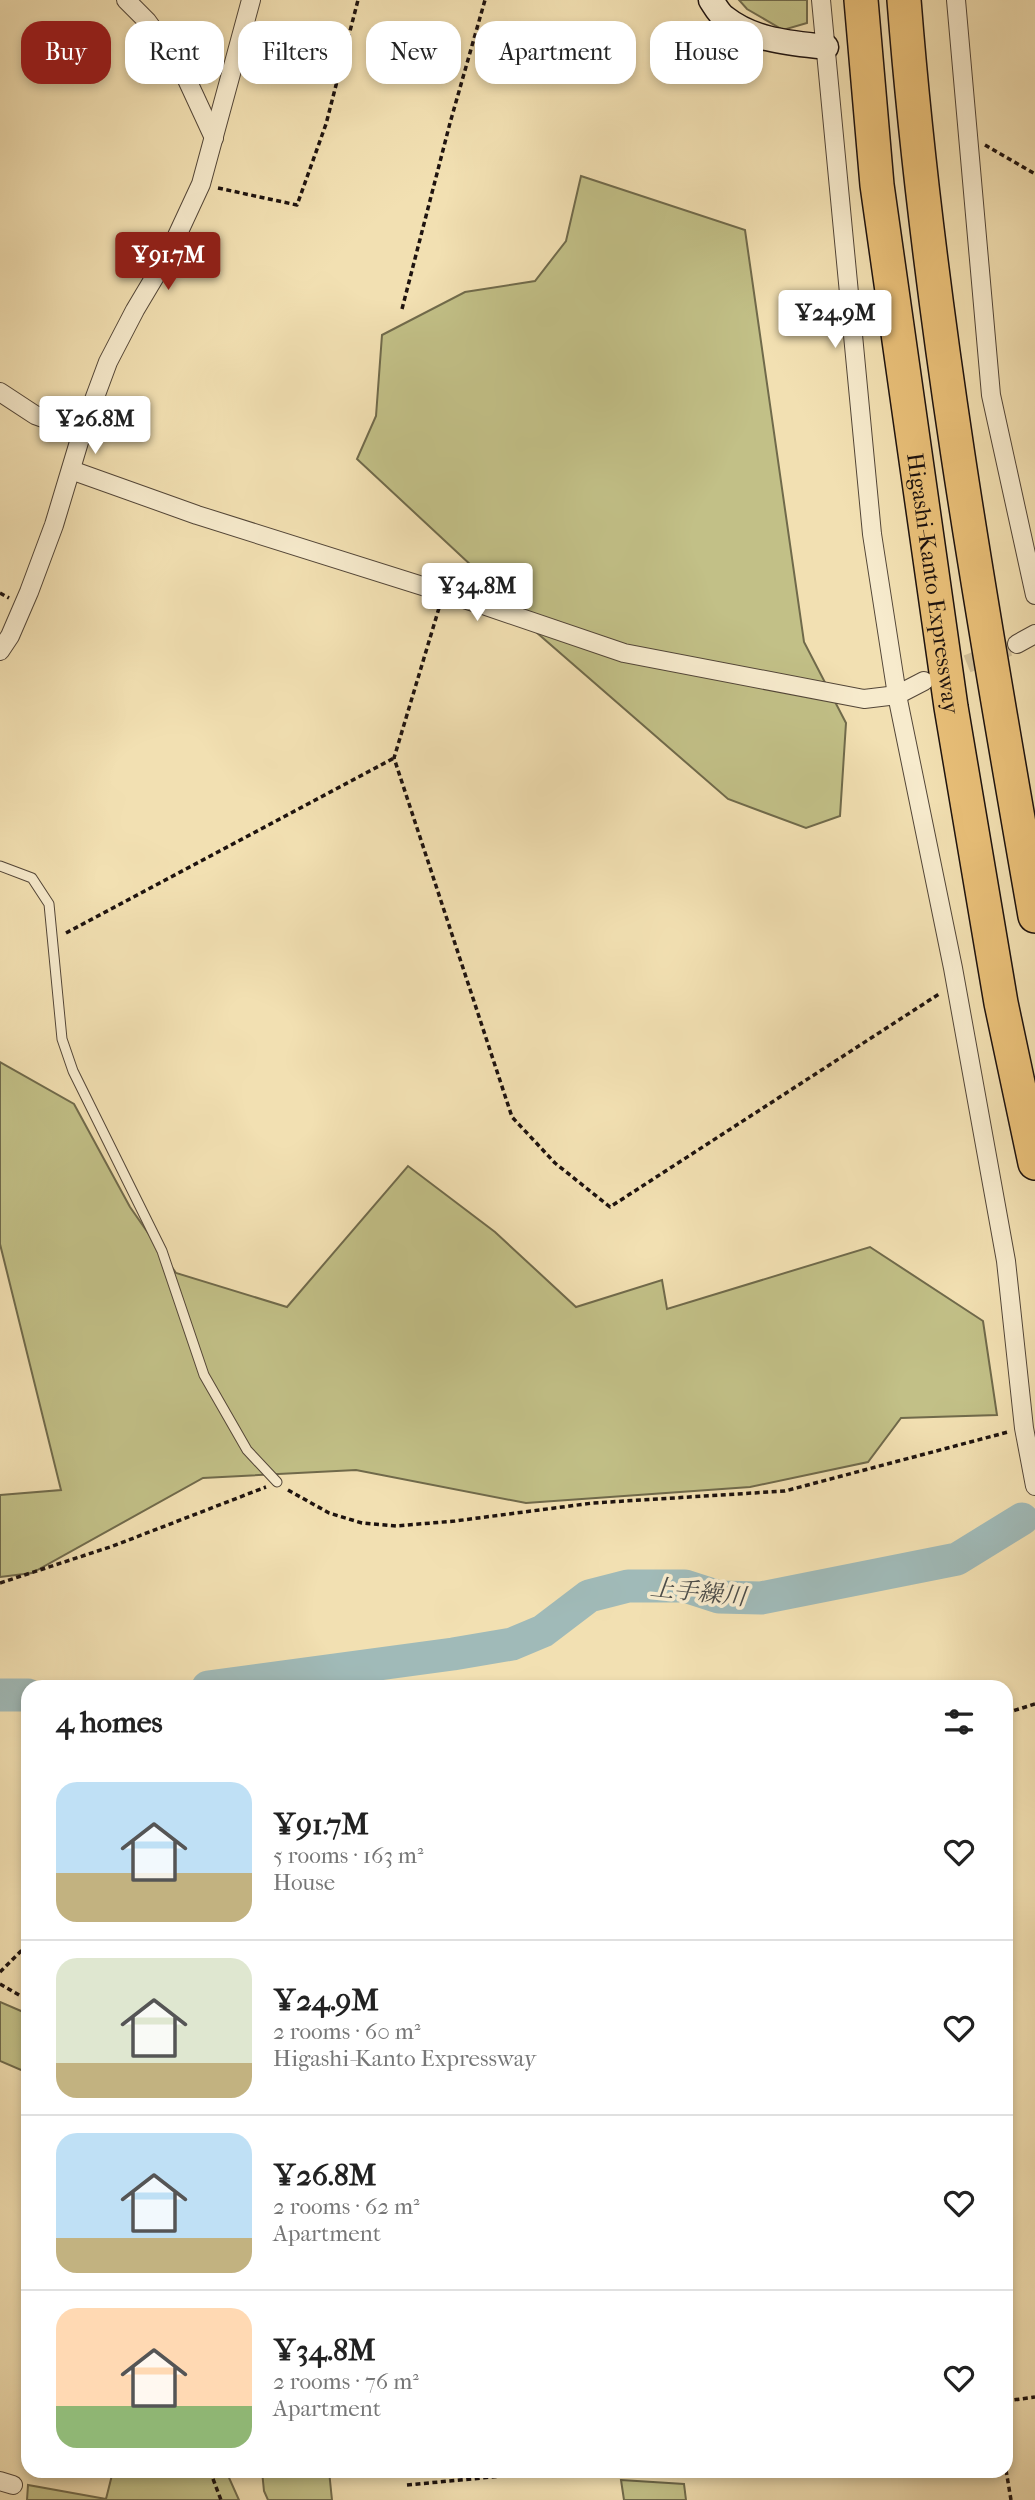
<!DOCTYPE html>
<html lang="en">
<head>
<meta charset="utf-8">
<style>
	:root { --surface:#fff; --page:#f6f6f6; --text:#222; --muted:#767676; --line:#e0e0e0; --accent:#8f2418 }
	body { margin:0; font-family:"IM FELL French Canon","Noto Serif JP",serif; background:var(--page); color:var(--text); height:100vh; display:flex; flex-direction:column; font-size:26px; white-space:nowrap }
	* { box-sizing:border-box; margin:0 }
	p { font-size:23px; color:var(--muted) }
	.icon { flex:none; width:38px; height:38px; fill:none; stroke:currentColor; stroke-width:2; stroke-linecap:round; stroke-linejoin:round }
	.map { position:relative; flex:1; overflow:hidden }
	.sheet { position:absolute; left:21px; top:1680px; width:992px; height:798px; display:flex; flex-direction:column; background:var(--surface); border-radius:21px; box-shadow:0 4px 10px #0003 }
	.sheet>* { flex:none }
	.banner { position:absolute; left:21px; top:21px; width:994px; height:63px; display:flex; gap:14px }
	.price { position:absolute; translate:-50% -60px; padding:0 16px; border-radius:7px; background:#fff; color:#222; font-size:23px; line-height:46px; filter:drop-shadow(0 2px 4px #0008) }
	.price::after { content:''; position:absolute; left:50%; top:42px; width:21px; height:16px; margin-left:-10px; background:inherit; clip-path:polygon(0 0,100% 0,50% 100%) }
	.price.active { background:var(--accent); color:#fff }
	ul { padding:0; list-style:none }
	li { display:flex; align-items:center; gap:21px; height:175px; padding:0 35px }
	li+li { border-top:2px solid var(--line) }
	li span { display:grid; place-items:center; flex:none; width:196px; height:140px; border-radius:21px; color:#555 }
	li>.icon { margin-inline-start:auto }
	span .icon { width:84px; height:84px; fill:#fffc; stroke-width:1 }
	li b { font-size:30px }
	h2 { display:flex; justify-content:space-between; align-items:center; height:84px; padding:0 35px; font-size:30px }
	.tag { padding:0 24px; border-radius:21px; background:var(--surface); box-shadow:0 4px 10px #0003; font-size:24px; line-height:63px }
	.tag.active { background:var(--accent); color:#fff }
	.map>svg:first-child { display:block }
	.green { fill:#c2c087; stroke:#706a4b; stroke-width:2 }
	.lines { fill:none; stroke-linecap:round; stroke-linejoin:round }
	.river { stroke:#a0bab8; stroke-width:33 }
	.street-tunnel { stroke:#d2c19a; stroke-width:18; stroke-dasharray:18 9; stroke-linecap:butt }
	.lane-casing { stroke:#534638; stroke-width:11 }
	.street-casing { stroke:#534638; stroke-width:20 }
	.secondary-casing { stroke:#1e130f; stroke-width:27 }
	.highway-casing { stroke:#1e130f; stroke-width:36 }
	.path { stroke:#1e130f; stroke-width:3.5; stroke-dasharray:5 3.5; stroke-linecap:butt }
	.lane { stroke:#f7ebcd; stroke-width:9 }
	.street { stroke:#f7ebcd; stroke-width:18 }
	.secondary { stroke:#f7ebcd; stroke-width:24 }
	.highway { stroke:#e9c079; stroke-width:33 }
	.labels { text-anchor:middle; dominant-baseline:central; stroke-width:7; stroke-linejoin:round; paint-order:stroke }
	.street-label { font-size:23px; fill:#1e130f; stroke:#f7ebcd }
	.water-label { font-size:24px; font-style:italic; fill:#4c4d4a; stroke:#f7ebcd }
</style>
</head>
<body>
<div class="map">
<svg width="1035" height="2500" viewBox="0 0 1035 2500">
	<rect width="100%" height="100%" fill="#f2e0b2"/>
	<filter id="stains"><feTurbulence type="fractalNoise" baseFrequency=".00286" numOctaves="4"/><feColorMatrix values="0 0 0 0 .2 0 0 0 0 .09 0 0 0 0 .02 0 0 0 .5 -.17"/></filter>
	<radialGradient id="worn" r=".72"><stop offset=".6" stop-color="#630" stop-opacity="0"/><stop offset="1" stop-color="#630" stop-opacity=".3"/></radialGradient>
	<g class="green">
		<polygon points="739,0 807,0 807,23 783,30 747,9"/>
		<polygon points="581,176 745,230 804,642 846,723 840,816 806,828 728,799 536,632 488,581 357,459 376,416 382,335 465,292 535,281 566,241"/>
		<polygon points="0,1062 74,1104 130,1207 176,1273 287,1307 408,1166 495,1232 576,1307 662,1280 667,1309 870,1247 983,1321 997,1415 901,1418 868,1462 750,1487 526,1503 356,1470 203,1478 32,1573 0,1577 0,1495 61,1490 0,1244"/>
		<polygon points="0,2002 28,2014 28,2073 0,2061"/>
		<polygon points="113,2471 226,2471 239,2500 27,2500 28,2485 106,2499"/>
		<polygon points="262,2471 329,2471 332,2500 268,2500 264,2491"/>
		<polygon points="621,2480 684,2484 686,2500 624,2500"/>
	</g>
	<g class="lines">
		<g class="river">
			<polyline points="208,1687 453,1654 512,1644 543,1631 589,1596 628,1586 685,1586 719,1597 761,1598 957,1559 1022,1519"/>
			<polyline points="0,1695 28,1695"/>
		</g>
		<polyline class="street-tunnel" points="942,674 1017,644"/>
		<defs>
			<polyline id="lane" points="0,866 32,878 49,904 62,1039 73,1071 162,1251 204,1375 247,1450 277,1482"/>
			<g id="street">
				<polyline points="126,0 147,21 183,71 214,138"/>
				<polyline points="821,0 872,534 897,695 953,968 1006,1261 1024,1428 1035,1486"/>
				<polyline points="956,0 991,395 1035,595"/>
				<polyline points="0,392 35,415 82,432"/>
				<polyline points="71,470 197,515 486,606 624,653 864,699 897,695 924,681"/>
				<polyline points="1017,644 1035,634"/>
				<polyline points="0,651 10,636 29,592 54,525 82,432 108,362 135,310 169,253 201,184 251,0"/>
				<polyline points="0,2481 13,2485"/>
			</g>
			<path id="secondary" d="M711,0c4,6 8,14 14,18 29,23 66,25 101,29"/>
			<g id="highway">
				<path id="s1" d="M861,0l16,185 74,522 50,296 34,160"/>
				<path d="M904,0c24,307 78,613 131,916"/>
			</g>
		</defs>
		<use href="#lane" class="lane-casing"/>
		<use href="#street" class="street-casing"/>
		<use href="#secondary" class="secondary-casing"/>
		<use href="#highway" class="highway-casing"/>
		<g class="path">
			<polyline points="985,145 1035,174"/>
			<polyline points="218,188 297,205 326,124 358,0"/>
			<polyline points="402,309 450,123 485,0"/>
			<polyline points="0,593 9,598"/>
			<polyline points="439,608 394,758 512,1117 555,1163 610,1207 939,994"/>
			<polyline points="66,933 394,758"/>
			<polyline points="288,1490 329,1513 362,1523 396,1526 455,1521 593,1503 785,1491 1008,1432"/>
			<polyline points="0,1583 113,1546 266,1487"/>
			<polyline points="1006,1713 1035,1704"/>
			<polyline points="0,1972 28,1944"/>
			<polyline points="0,1984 28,2000"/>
			<polyline points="1006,2401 1035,2397"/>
			<polyline points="1006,2470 1011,2500"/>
			<polyline points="210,2471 221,2500"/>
			<polyline points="407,2485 556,2471"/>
		</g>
		<use href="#lane" class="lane"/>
		<use href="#street" class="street"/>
		<use href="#secondary" class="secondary"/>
		<use href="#highway" class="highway"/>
	</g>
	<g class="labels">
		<g class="street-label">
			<text stroke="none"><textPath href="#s1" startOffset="588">Higashi-Kanto Expressway</textPath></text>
		</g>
		<g class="water-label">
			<text transform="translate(698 1592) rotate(6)">上手繰川</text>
		</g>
	</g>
	<rect width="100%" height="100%" filter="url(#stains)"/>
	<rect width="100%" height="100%" fill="url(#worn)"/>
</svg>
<b class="price active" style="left:168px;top:292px">¥91.7M</b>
<b class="price" style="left:835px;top:350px">¥24.9M</b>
<b class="price" style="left:95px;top:456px">¥26.8M</b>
<b class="price" style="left:477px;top:623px">¥34.8M</b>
<div class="banner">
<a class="tag active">Buy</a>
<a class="tag">Rent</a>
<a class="tag">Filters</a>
<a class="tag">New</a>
<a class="tag">Apartment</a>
<a class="tag">House</a>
</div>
<section class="sheet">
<h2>4 homes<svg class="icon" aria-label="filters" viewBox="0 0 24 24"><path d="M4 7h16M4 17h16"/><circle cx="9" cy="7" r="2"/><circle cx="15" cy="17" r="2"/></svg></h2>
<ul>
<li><span style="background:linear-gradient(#bfe0f5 65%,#c2b280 0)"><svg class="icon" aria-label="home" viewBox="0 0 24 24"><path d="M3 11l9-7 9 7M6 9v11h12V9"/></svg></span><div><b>¥91.7M</b><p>5 rooms · 163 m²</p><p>House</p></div><svg class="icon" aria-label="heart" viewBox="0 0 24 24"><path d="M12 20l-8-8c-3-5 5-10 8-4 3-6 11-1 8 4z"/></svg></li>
<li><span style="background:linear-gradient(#dfe7d0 75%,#c2b280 0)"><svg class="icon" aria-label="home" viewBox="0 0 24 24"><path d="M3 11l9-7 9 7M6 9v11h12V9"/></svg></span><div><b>¥24.9M</b><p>2 rooms · 60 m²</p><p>Higashi-Kanto Expressway</p></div><svg class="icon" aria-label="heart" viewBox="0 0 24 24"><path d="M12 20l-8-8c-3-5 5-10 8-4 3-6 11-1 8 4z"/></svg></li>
<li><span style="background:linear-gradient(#bfe0f5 75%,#c2b280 0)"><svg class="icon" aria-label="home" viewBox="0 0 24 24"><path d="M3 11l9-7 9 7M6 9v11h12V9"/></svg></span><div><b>¥26.8M</b><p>2 rooms · 62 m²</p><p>Apartment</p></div><svg class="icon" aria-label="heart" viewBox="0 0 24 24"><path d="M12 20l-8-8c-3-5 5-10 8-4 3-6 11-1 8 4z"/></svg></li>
<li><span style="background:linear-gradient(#ffd9b3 70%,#8fb573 0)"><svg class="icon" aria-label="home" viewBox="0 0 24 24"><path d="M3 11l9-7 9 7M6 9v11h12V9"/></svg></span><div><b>¥34.8M</b><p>2 rooms · 76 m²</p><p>Apartment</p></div><svg class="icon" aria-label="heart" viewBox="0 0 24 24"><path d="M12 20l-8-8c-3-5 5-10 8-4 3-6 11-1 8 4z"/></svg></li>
</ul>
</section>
</div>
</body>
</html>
